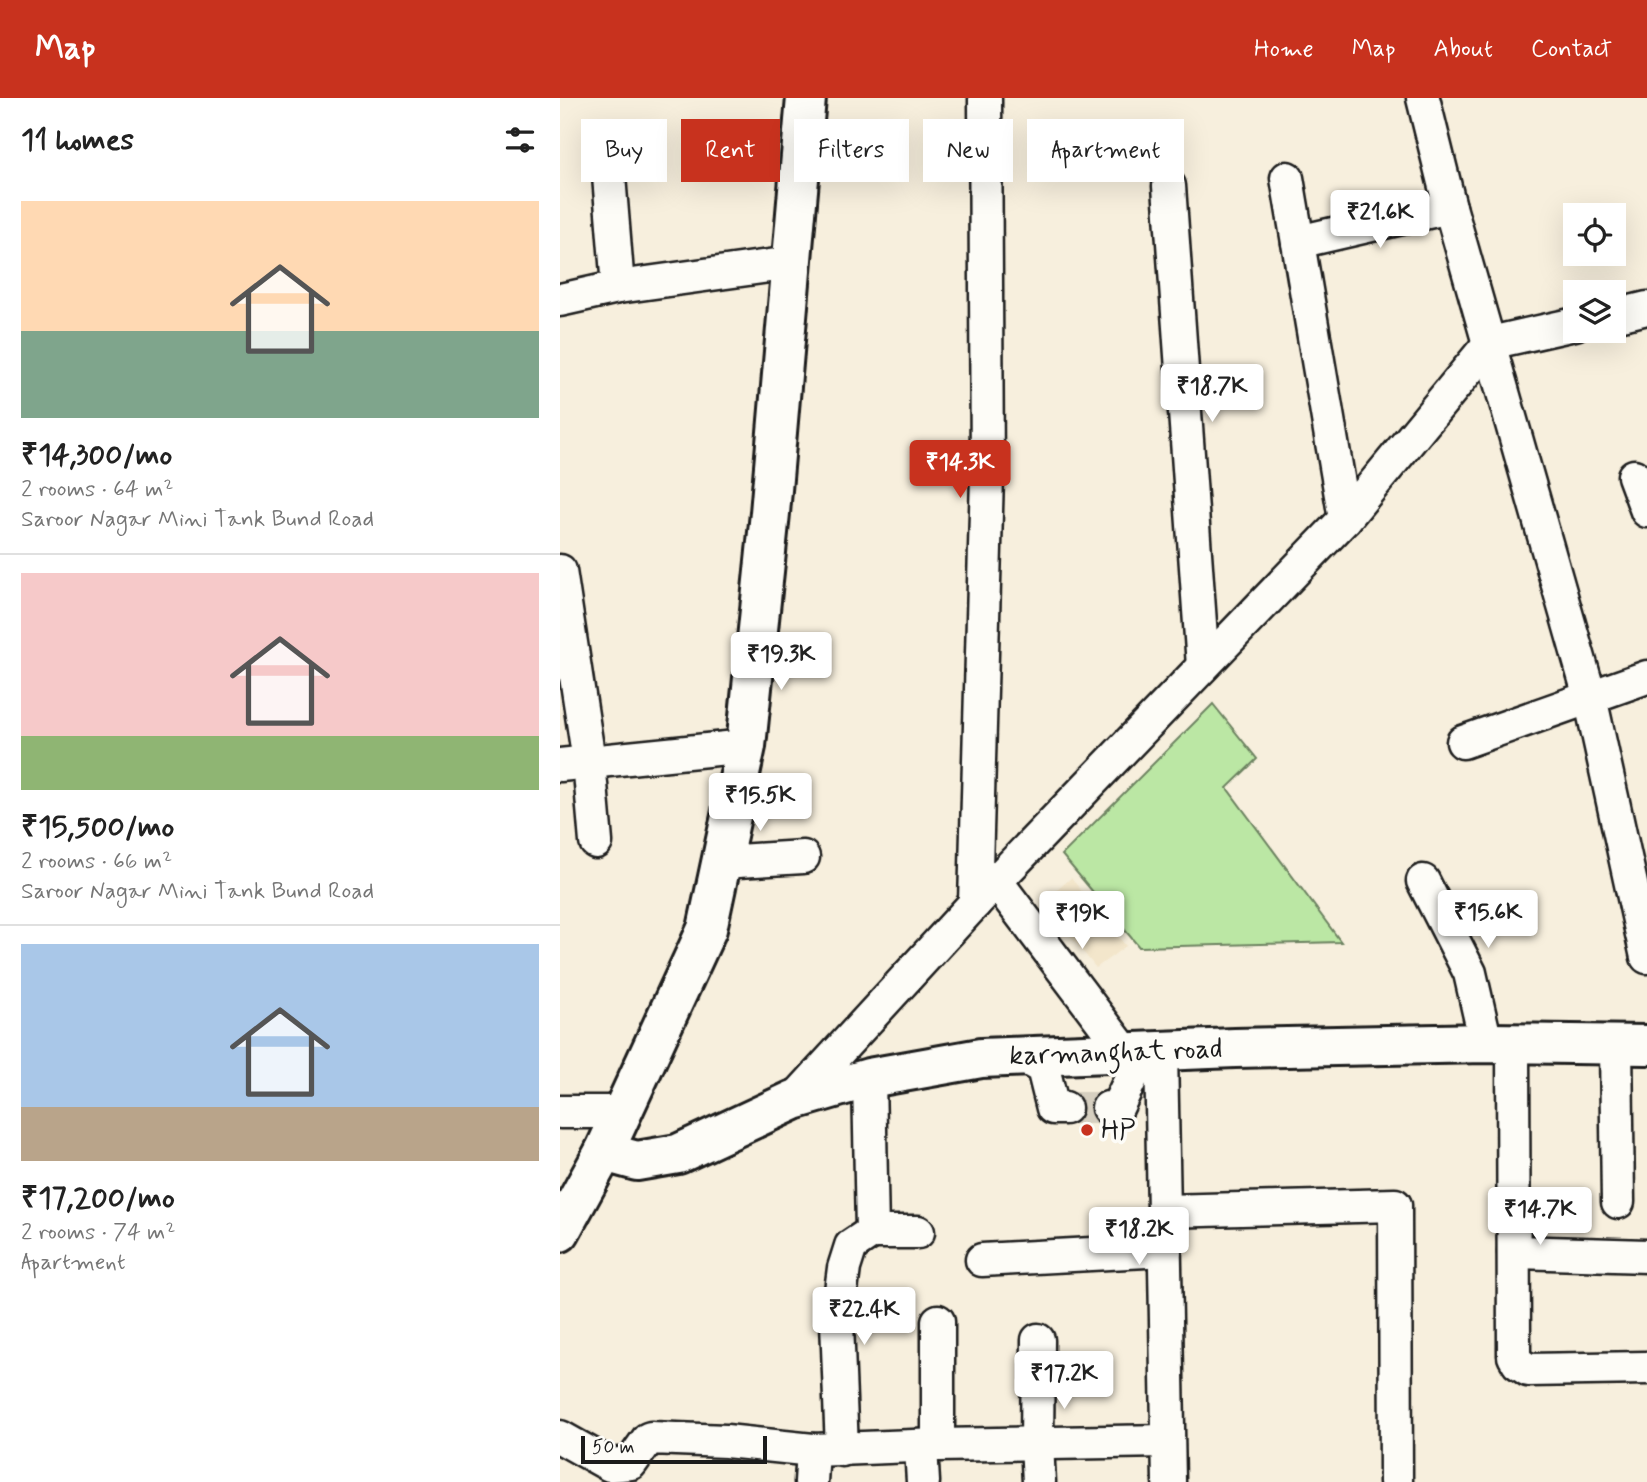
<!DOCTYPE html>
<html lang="en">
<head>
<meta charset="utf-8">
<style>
	:root { --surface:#fff; --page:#f2f2f2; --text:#222; --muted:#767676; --line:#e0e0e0; --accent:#c8321e }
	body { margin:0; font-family:Mynerve,sans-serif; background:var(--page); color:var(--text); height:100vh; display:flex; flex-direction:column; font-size:26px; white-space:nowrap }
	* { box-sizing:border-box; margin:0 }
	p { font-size:23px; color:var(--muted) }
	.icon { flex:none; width:38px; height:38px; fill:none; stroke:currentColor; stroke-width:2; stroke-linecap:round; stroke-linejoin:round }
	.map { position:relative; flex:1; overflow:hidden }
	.side { display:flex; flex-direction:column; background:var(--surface); width:560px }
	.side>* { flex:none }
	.hud { position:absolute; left:21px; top:21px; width:665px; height:63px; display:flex; gap:14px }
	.controls { position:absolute; left:1003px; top:105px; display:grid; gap:14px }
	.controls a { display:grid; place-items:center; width:63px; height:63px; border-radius:0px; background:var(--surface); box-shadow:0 7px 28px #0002; font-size:35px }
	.scale { position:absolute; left:21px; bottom:18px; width:186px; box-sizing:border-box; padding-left:7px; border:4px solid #1c1c1c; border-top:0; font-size:19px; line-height:24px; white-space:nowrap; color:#1c1c1c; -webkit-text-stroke:5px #fdfcf7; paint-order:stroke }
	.price { position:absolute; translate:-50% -60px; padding:0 16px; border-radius:7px; background:#fff; color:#222; font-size:23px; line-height:46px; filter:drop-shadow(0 2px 4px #0008) }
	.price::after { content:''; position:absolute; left:50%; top:42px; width:21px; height:16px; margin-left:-10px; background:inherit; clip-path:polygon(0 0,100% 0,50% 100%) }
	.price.on { background:var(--accent); color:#fff }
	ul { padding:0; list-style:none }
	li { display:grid; align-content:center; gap:14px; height:371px; padding:0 21px }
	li+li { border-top:2px solid var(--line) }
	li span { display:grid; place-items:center; height:217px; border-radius:0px; color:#555 }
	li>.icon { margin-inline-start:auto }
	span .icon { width:126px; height:126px; fill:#fffc; stroke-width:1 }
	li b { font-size:30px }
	h2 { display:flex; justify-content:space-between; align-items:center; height:84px; padding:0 21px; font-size:30px }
	.pill { padding:0 24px; border-radius:0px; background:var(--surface); box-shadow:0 7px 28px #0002; font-size:24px; line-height:63px }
	.pill.on { background:var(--accent); color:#fff }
	header { display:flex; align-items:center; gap:42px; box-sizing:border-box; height:98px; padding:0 35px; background:var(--accent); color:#fff }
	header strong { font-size:33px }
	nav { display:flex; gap:38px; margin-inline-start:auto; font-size:24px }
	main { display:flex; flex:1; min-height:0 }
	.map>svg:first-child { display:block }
	.built { fill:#f3e6cb }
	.green { fill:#bbe7a4; stroke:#6c8260; stroke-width:2 }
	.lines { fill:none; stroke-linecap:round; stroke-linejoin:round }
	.minor-tunnel { stroke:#d6cfc0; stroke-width:32; stroke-dasharray:32 16; stroke-linecap:butt }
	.minor-casing { stroke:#1c1c1c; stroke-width:37 }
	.major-casing { stroke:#1c1c1c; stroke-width:44 }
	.minor { stroke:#fdfcf7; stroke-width:32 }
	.major { stroke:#fdfcf7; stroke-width:38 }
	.poi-dot { fill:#c8321e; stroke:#fdfcf7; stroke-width:2.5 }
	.labels { text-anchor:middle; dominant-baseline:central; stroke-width:7; stroke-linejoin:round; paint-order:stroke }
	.street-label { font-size:28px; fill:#1c1c1c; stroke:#fdfcf7 }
	.poi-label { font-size:28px; fill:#1c1c1c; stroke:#fdfcf7; text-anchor:start }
</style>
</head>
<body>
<header>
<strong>Map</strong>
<nav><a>Home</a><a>Map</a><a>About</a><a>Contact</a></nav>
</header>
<main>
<section class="side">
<h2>11 homes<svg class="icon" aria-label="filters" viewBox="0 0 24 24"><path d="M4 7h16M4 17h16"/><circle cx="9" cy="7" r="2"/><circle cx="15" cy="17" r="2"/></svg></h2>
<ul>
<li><span style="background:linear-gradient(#ffd9b3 60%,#7fa58c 0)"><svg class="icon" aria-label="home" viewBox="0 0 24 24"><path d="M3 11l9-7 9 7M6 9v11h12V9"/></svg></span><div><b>₹14,300/mo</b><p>2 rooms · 64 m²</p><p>Saroor Nagar Mini Tank Bund Road</p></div></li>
<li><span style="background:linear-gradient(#f6c9c9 75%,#8fb573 0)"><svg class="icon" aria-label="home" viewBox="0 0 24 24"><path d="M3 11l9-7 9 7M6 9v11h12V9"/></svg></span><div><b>₹15,500/mo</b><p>2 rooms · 66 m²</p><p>Saroor Nagar Mini Tank Bund Road</p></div></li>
<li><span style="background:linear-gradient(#a9c7e8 75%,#b9a48a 0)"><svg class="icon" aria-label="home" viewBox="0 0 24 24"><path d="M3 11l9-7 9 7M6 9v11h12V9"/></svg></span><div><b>₹17,200/mo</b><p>2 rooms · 74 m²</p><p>Apartment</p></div></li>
</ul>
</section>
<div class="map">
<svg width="1087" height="1384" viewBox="0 0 1087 1384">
	<rect width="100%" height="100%" fill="#f7efdd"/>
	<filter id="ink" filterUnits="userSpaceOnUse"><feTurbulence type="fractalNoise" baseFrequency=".0143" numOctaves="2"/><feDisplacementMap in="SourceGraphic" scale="14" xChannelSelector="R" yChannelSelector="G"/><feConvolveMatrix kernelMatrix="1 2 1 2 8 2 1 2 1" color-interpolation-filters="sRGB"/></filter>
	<g filter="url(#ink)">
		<polygon class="built" points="511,780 566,848 536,870 483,804"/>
		<polygon class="green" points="653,606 697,661 667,690 781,844 579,849 502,757"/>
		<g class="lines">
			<polyline class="minor-tunnel" points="505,1010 548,1010"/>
			<defs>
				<g id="minor">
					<polyline points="863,0 890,109 1030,599 1087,859"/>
					<polyline points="49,78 58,189"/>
					<polyline points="727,80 785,421"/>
					<polyline points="609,88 643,568"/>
					<polyline points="738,144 890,109"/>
					<polyline points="0,202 58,189 231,165"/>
					<polyline points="1054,218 1087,210"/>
					<polyline points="1074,378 1087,413"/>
					<polyline points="0,473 29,663 36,744"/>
					<polyline points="903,644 1087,579"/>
					<polyline points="0,667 186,648"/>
					<polyline points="161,764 243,759"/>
					<polyline points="436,783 565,954"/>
					<polyline points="863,783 910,875 926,945"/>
					<polyline points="415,805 427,378 425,0"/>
					<polyline points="953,945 954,1258 958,1265 968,1272 1087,1270"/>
					<polyline points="1056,946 1058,1104"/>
					<polyline points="601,953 609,1384"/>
					<polyline points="462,958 483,970 493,1010 505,1010"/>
					<polyline points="309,980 312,1134 358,1134"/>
					<polyline points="234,1002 415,805 785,421 930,245 1015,226"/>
					<polyline points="548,1010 557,1010 576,970 591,953"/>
					<polyline points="0,1014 62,1014"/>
					<polyline points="604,1113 835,1107 836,1384"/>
					<polyline points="954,1154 1087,1158"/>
					<polyline points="422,1162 605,1152"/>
					<polyline points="378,1223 378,1347"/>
					<polyline points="478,1242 477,1346 479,1384"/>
					<polyline points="0,1339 50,1367 71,1365 88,1341 91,1340 166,1343 253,1352 378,1347 607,1343"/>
					<polyline points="361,1349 363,1384"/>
					<polyline points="282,1352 277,1224 284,1170 291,1148 312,1134"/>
					<polyline points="251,1384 253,1352"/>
				</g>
				<g id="major">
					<polyline points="44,1054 77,1063 118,1056 234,1002 309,980 421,960 675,950 926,945 1087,947"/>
					<polyline points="0,1134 44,1054 147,831 186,648 210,415 246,0"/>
				</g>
			</defs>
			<use href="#minor" class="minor-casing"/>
			<use href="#major" class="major-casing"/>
			<use href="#minor" class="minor"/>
			<use href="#major" class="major"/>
		</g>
	</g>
	<circle class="poi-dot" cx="527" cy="1032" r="7"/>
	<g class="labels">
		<g class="street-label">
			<text transform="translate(556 955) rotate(-2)">karmanghat road</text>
		</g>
		<g class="poi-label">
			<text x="541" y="1032">HP</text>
		</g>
	</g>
</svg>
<div class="controls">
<a><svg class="icon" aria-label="locate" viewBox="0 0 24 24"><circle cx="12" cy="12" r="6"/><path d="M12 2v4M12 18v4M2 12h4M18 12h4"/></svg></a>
<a><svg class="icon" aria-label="layers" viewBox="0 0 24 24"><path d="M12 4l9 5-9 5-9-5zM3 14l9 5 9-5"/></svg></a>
</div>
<div class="scale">50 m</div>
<b class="price" style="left:820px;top:152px">₹21.6K</b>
<b class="price" style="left:652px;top:326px">₹18.7K</b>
<b class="price on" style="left:400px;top:402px">₹14.3K</b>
<b class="price" style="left:221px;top:594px">₹19.3K</b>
<b class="price" style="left:200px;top:735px">₹15.5K</b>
<b class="price" style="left:928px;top:852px">₹15.6K</b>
<b class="price" style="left:522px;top:853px">₹19K</b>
<b class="price" style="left:980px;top:1149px">₹14.7K</b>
<b class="price" style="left:579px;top:1169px">₹18.2K</b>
<b class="price" style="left:304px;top:1249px">₹22.4K</b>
<b class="price" style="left:504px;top:1313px">₹17.2K</b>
<div class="hud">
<a class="pill">Buy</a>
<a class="pill on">Rent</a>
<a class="pill">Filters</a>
<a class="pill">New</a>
<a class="pill">Apartment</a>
</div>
</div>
</main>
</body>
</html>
